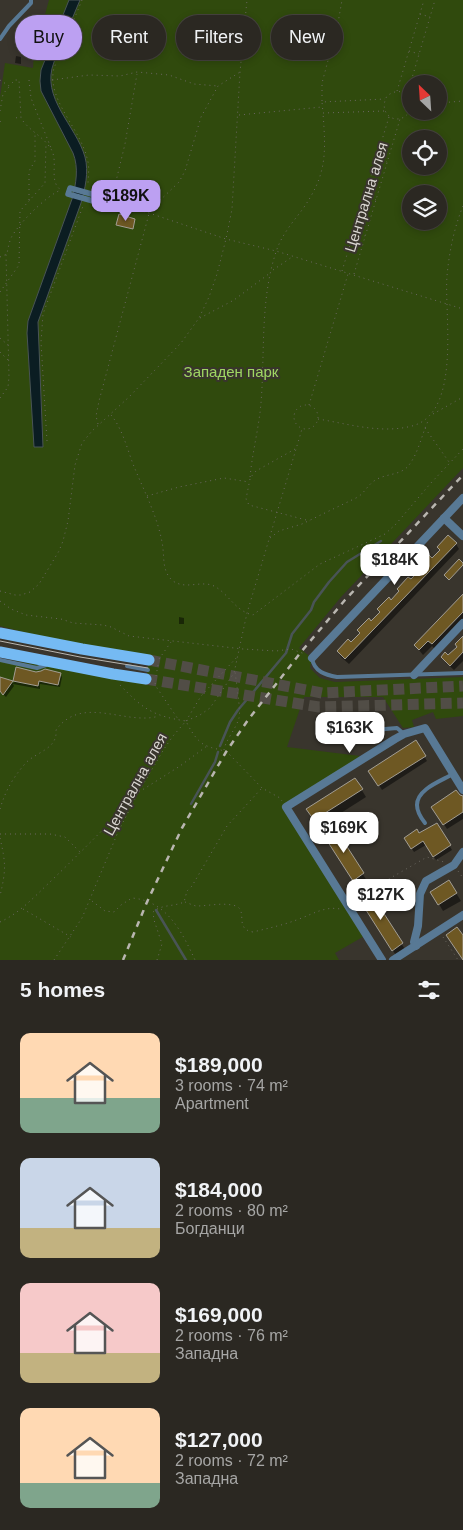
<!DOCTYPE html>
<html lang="en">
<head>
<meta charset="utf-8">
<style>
	:root { --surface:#2b2822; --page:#37342f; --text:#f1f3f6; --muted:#a6a6a5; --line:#474440; --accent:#bca0f2 }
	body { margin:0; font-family:Arial,sans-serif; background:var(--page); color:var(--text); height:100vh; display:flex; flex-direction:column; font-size:19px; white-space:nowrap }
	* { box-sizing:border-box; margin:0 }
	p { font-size:16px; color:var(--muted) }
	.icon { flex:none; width:28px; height:28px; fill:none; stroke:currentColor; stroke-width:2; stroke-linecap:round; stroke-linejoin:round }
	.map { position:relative; height:960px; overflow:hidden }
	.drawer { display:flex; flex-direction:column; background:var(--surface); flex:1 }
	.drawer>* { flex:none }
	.guide { position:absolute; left:15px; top:15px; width:434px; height:45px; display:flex; gap:10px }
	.needle { width:32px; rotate:335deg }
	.fabs { position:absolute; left:402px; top:75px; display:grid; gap:10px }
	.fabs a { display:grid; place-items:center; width:45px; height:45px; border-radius:50%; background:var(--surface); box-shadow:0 2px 8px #0003,0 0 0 1px var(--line); font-size:25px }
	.price { position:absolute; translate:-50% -42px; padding:0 11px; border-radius:10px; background:#fff; color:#222; font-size:16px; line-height:32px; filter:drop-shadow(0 1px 2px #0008) }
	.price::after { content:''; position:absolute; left:50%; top:30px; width:15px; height:11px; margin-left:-8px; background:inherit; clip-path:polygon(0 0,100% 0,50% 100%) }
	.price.current { background:var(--accent); color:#111 }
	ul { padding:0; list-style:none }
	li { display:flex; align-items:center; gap:15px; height:125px; padding:0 20px }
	li span { display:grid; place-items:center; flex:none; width:140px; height:100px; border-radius:10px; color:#555 }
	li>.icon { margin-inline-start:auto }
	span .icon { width:60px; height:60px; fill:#fffc; stroke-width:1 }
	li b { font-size:21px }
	h2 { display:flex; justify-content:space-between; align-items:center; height:60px; padding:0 20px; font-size:21px }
	.pill { padding:0 18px; border-radius:22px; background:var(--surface); box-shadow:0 2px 8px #0003,0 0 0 1px var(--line); font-size:18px; line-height:45px }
	.pill.current { background:var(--accent); color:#111 }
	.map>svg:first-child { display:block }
	.green { fill:#304a0d; fill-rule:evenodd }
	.water { fill:#0b1d22; stroke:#495456 }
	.shadow { fill:#0007 }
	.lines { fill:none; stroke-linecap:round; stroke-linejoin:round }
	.stream { stroke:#495456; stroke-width:2.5 }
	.building { fill:#6e5823; stroke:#a29d93 }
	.primary-tunnel { stroke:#514d46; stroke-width:11; stroke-dasharray:11 5.5; stroke-linecap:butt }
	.path { stroke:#6a6760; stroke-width:1; stroke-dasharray:1 4; stroke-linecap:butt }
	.service { stroke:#587995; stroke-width:4 }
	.minor { stroke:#587995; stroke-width:8 }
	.primary { stroke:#75baf3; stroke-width:11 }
	.tram { stroke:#b9b6b0; stroke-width:1 }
	.rail { stroke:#b9b6b0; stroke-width:2.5; stroke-dasharray:6 6; stroke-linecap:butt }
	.pedestrian-bridge { stroke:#587995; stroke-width:5.5 }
	.labels { text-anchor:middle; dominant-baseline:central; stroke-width:4; stroke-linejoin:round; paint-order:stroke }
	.street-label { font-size:15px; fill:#d9d6d1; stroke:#39352d }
	.park-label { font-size:15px; fill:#9fd663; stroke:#39352d }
</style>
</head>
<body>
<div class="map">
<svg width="463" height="960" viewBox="0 0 463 960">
	<rect width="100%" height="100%" fill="#39352d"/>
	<path class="green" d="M49,0h414v468l-122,129 -42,51 13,10 -2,10 10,10 15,4 128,-5v39l-27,3 -3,-7 -21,8 2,7 -11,1 -20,-31h-79l-17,50 73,9 -74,51 80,128 -31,18 4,7h-339v-301l146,22 3,-24 -102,-19 -47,-12v-529l5,-34 28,5 1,-14zM411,84h28v27h-28zM411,139h28v27h-28zM411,194h28v27h-28z"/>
	<path class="water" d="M69,0h11l-26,62c-14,36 22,63 31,95 4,15 0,32 -4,46l-43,119 5,125h-9l-7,-114 1,-12 44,-122c4,-15 7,-31 1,-46l-32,-62 -1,-10 1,-11z"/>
	<g class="shadow">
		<polygon points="30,25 34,29 32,31 33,33 29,36 24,29"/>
		<polygon points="16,56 21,57 21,64 15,63"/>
		<polygon points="456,544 459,549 349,664 341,657 338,651 351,643 411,581 421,571 419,568"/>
		<polygon points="463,596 463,619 435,649 432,646 423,655 415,645"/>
		<polygon points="179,617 184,618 184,624 179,624"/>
		<polygon points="463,638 463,661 454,670 446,663 443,657 448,657 458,647"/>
		<polygon points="17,669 41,673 60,674 62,677 60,687 40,684 40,689 13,684 14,686 6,697 0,691 0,678 14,683"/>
		<polygon points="415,742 427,761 382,790 370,771"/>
		<polygon points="355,779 366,797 319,827 312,817"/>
		<polygon points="459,796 463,797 463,819 447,829 433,807"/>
		<polygon points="436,824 452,850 436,860 426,845 414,852 405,838 419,835"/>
		<polygon points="335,830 367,881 358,887 330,843"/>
		<polygon points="432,892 456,893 461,901 443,911"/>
		<polygon points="370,894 406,951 397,957 365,907"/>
	</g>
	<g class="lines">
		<g class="stream">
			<polyline points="220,746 230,722 238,710 286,653 292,634 311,610 314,602 329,582 347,562 381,541"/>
			<polyline points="191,804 215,762 218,752"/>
			<polyline points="156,910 186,960"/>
		</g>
	</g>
	<g class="building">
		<polygon points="119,214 135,219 133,229 116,225"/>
		<polygon points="448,535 457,543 345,659 337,651 348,639 351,642 360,633 357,630 369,618 371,621 380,612 377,609 389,597 391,600 399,591 397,589 408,577 411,579 420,570 417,567 429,555 432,558 440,550 437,547"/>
		<polygon points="459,559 463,563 463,565 449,580 444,575"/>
		<polygon points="463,594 463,612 432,644 428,641 419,650 414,645"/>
		<polygon points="463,636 463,652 450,666 441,657 445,652 448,655 457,647 455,644"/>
		<polygon points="16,667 36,672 41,671 45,669 61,673 58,685 39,681 38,686 13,681"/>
		<polygon points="0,677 13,681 3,695 0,691"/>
		<polygon points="416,740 426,756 378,786 368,771"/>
		<polygon points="355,778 363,789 314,820 306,809"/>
		<polygon points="456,790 460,795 463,796 463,812 443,825 431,807"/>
		<polygon points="437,823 451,845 433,857 423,841 411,849 404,838 417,829 419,833"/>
		<polygon points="335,828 364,873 353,881 324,836"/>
		<polygon points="449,880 457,893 438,905 430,892"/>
		<polygon points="370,892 403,943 392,951 359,899"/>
		<polygon points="457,927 463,935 463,960 446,935"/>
	</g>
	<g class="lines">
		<g class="primary-tunnel">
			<polyline points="149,660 322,693 463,686"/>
			<polyline points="146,679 319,707 463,703"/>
		</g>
		<g class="path">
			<path d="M82,0l-28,68c-8,31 26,60 33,90 3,9 1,18 1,27"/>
			<polyline points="420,14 430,17"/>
			<polyline points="409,51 419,54"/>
			<path d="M0,80l9,6 6,-6h4l2,38c7,12 23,19 30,31 8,13 -3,32 10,41"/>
			<polyline points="29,80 31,98 51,148"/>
			<polyline points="52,80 89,75 120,76 137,72 169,75 194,84 218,86"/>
			<polyline points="397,91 424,0"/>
			<polyline points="407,95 435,0"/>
			<polyline points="322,101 322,83 338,23 342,0"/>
			<path d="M411,101c-5,-11 -15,-12 -24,-5 -11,20 14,33 24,13"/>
			<polyline points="439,103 463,101"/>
			<polyline points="0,111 3,94 9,87"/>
			<polyline points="384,111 323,113 322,102 385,99"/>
			<polyline points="239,115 322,107"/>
			<polyline points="16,118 20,116"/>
			<polyline points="0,121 1,122"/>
			<polyline points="377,159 387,162"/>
			<polyline points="366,196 376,200"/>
			<polyline points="29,200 29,171 35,161 35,134"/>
			<polyline points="100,200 149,213 226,239 276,251 463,309"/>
			<polyline points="111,202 125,144 137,74"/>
			<polyline points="355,233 365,236"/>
			<path d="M0,257l7,-3c1,-6 2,-11 4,-16 7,-14 36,-43 50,-48"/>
			<polyline points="273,270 292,257"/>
			<polyline points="342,271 389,117"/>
			<polyline points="354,274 400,119"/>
			<polyline points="0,292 19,265 20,211 45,183 46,143"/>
			<polyline points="200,318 234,300 270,273"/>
			<polyline points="0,338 9,346"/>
			<polyline points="0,352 8,360"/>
			<polyline points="0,398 8,387 9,377 6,254"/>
			<circle cx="306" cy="417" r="12"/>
			<polyline points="309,405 348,274"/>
			<polyline points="433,414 463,397"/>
			<path d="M111,415c11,13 16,33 22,49 10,25 24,51 29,78 3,14 -1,29 11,39 13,9 28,-1 41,5 15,8 21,25 39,29l67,-51 65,-30 11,-10 34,-40 33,-35"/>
			<path d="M318,419c31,5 63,15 94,7 50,-13 32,-112 35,-150 2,-23 7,-48 16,-70"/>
			<polyline points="98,424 96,416 99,401 150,210 179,182 185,171 201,117 218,86 240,72"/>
			<polyline points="425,428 449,462"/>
			<polyline points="47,441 41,342 43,314 83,206"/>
			<path d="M295,449l-39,22 -6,7c2,-25 9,-50 11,-75 4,-50 -1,-103 15,-151 5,-16 16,-29 26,-42 25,-35 24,-56 21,-97"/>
			<polyline points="250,479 246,499 249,505 310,521"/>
			<polyline points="147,496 179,487 224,478 249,482"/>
			<path d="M270,538l9,-7 23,-7 56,-27c7,-5 10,-12 16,-16 11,-8 27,-5 35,-16 10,-13 13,-32 20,-46"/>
			<polyline points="0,591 15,595 21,595 30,592 39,584 59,551 63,541 68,521 75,465 82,443 92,431 129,397 181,343 199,318 209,297 217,274 226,239 232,209 240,72 247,0"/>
			<polyline points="0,601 11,609 26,615 61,619 73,623 103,625 111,627 129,636 243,649 276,651 291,649 305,654"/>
			<polyline points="159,659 171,642"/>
			<polyline points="156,676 158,665"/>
			<polyline points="155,683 157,688 178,719"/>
			<path d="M120,685c23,24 33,31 66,36 4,9 12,22 21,25 9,4 14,2 23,9l32,33 18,10 2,3"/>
			<polyline points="186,721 201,696 238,656"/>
			<path d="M224,750c1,-9 12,-21 15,-32 2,-7 -3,-37 -4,-47"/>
			<polyline points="139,792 180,766 207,746"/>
			<path d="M0,809c5,-17 12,-30 24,-44 10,-13 34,-15 32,-35 26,-36 70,-4 103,-14"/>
			<polyline points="0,834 50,834 65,837 80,852"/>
			<path d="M0,838c6,26 6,32 0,58"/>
			<polyline points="458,871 463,878"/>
			<polyline points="354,899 427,857 444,862"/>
			<path d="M92,901l13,10 9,1 7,-7 11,-7c35,3 50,34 63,62"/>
			<path d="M185,902c3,1 7,3 11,4 13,0 27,-4 40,0 12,5 -2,23 17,26 16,-4 31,-7 46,-13 14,-5 26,-13 41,-10"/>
			<polyline points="23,909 71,937"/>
			<path d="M0,922c20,-9 35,-26 51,-41 29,-28 57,-56 85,-86"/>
			<polyline points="443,937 458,960"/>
			<polyline points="54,960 82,918 118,832 138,793 164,749 173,736 186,721 200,715 210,708 234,673 247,613 302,429"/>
			<path d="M157,960l5,-16 -8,-24 -1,-8c9,-8 20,-5 31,-10l3,-11 5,-5 35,-60 34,-37"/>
		</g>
		<g class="service">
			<polyline points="0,39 9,26 31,3 31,0"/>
			<path d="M312,658c2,14 14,17 25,19l126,-4"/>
			<polyline points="0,660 37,668 46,665"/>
			<polyline points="127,666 148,670"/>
			<path d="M359,736c-14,5 -25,0 -21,-17l7,-3 5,1 9,19 26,-7 12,-1 7,6"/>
			<path d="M425,823c-4,-5 -8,-11 -8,-18 0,-16 24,-24 36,-31"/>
		</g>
		<g class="minor">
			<polyline points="444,518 463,536"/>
			<polyline points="312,658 463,498"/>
			<polyline points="414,675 463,623"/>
			<polyline points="416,946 414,942 418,926 420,894 426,881 454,865 463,852"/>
			<polyline points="382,960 286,807 395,739 404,734 425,728 463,790"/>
			<polyline points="393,960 463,915"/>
		</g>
		<g class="primary">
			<polyline points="0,633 82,649 149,660"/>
			<polyline points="0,652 113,674 146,679"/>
		</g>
		<polyline class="tram" points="0,641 80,657 148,668"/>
		<polyline class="rail" points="123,960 147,902 182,828 226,752 248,720 301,652 345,600 463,475"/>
		<polygon class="pedestrian-bridge" points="70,188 95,195 93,201 68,194"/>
	</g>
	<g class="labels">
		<g class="street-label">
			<text transform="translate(366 197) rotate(-73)">Централна алея</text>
			<text transform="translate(135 784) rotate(-61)">Централна алея</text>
		</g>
		<g class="park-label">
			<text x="231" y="371">Западен парк</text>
		</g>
	</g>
</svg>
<div class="fabs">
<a><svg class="needle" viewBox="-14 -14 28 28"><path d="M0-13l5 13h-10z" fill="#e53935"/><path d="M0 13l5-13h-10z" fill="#a6a6a5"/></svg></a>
<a><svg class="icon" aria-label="locate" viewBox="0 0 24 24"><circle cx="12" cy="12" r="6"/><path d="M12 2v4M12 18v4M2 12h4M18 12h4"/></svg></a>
<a><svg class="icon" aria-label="layers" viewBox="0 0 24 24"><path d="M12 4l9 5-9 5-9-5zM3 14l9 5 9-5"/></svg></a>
</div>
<b class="price current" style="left:126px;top:222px">$189K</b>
<b class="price" style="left:395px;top:586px">$184K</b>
<b class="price" style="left:350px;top:754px">$163K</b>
<b class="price" style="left:344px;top:854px">$169K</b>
<b class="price" style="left:381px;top:921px">$127K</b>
<div class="guide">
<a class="pill current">Buy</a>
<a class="pill">Rent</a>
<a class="pill">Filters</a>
<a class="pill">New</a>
</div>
</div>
<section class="drawer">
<h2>5 homes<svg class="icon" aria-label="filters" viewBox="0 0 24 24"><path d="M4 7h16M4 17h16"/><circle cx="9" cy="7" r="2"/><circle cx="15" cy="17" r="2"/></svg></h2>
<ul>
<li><span style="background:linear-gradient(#ffd9b3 65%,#7fa58c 0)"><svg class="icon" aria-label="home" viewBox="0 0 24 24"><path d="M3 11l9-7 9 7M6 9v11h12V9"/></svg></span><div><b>$189,000</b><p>3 rooms · 74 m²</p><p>Apartment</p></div></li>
<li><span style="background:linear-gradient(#c9d6e8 70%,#c2b280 0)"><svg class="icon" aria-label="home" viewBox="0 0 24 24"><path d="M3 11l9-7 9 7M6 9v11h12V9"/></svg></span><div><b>$184,000</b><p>2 rooms · 80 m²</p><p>Богданци</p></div></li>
<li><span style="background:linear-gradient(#f6c9c9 70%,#c2b280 0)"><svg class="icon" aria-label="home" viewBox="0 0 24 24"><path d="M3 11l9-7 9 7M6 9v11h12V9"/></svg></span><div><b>$169,000</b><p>2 rooms · 76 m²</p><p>Западна</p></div></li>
<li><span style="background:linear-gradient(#ffd9b3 75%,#7fa58c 0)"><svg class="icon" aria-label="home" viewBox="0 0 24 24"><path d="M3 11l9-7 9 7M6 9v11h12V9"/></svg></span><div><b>$127,000</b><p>2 rooms · 72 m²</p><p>Западна</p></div></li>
</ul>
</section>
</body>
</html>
